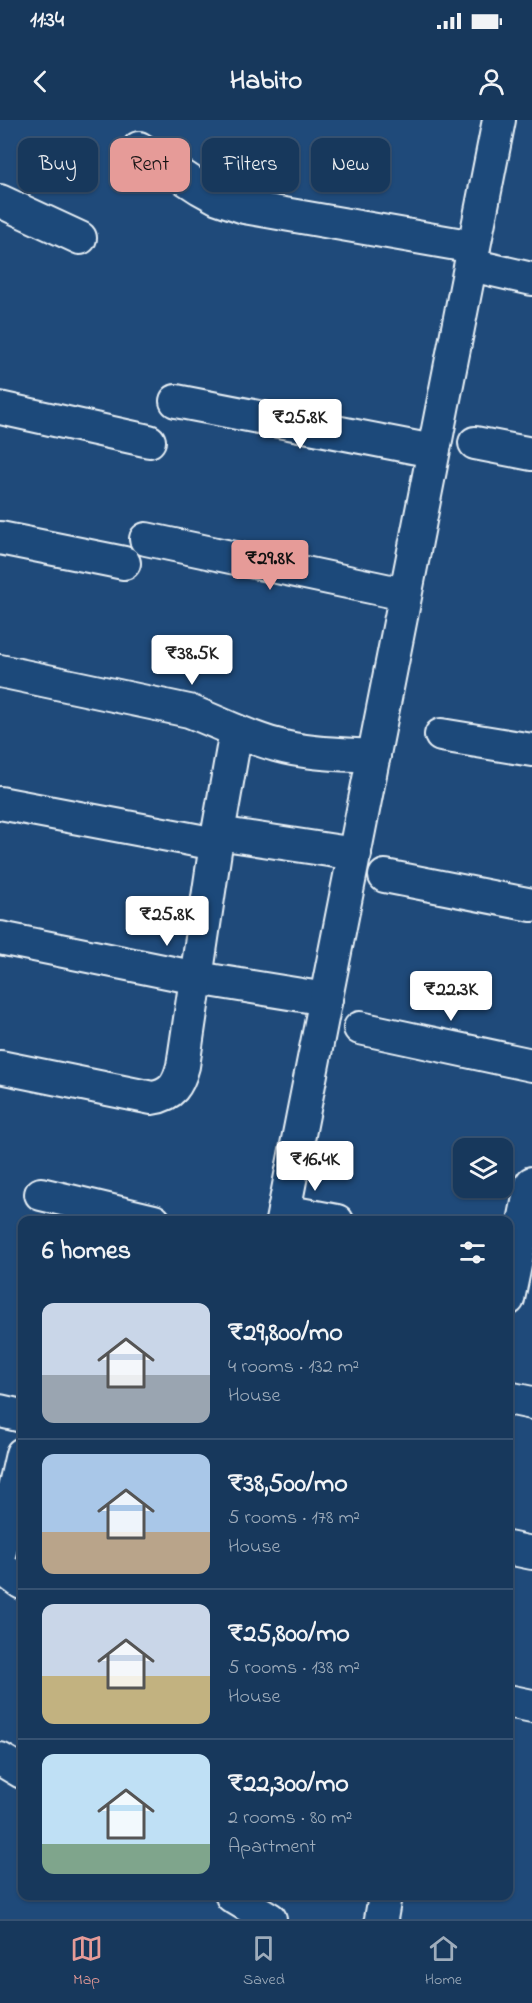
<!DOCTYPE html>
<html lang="en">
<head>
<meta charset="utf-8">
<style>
	:root { --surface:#17385c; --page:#244365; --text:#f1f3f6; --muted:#9eacbb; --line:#365272; --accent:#e69b98 }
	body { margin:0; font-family:"Indie Flower",sans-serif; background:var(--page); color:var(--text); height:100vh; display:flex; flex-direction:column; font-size:22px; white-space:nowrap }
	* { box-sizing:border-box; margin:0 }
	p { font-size:20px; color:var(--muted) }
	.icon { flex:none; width:33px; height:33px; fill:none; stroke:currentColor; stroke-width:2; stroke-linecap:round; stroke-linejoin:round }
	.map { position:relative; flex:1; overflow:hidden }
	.details { position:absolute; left:18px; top:1096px; width:495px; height:684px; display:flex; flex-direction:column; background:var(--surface); border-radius:12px; box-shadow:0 2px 4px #0004,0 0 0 2px var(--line) }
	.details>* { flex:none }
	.guide { position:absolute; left:18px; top:18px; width:496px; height:54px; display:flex; gap:12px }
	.fabs { position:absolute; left:453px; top:1018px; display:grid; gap:12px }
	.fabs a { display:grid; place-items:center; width:60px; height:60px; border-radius:12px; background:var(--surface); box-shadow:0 2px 4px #0004,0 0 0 2px var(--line); font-size:30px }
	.price { position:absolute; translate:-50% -51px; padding:0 14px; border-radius:6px; background:#fff; color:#222; font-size:20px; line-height:39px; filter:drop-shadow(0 2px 3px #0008) }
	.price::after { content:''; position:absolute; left:50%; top:36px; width:18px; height:14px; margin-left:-9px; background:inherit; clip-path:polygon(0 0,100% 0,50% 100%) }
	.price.current { background:var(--accent); color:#111 }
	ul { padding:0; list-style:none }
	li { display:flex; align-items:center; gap:18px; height:150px; padding:0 24px }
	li+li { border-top:2px solid var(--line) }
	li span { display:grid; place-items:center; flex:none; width:168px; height:120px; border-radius:12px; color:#555 }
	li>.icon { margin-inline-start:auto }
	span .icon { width:72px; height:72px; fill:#fffc; stroke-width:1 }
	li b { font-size:26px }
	h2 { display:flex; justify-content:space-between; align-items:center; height:72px; padding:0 24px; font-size:26px }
	.chip { padding:0 21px; border-radius:12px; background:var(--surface); box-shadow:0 2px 4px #0004,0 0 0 2px var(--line); font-size:21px; line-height:54px }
	.chip.current { background:var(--accent); color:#111 }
	.status { display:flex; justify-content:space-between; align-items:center; height:42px; padding:0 30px; background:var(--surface); direction:ltr }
	.status svg { height:16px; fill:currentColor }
	header { display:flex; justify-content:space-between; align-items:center; height:78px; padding:0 24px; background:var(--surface); font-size:27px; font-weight:700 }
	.tab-bar { display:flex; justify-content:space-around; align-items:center; height:84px; border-top:2px solid var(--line); background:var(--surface); font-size:16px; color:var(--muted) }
	.tab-bar a { display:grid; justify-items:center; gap:3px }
	.tab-bar .current { color:var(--accent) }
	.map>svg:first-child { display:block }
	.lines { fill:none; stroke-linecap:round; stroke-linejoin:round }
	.street-casing { stroke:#e8f1f8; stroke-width:36 }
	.street { stroke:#1f4a7a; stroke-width:32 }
</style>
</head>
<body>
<div class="status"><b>11:34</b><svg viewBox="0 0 49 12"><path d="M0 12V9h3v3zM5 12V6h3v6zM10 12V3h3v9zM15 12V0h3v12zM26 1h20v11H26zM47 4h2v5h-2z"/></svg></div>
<header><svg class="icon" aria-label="back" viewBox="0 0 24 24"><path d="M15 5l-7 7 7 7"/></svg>Habito<svg class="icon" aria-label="person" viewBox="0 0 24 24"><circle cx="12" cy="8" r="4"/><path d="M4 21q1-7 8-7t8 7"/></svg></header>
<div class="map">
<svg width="532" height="1799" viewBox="0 0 532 1799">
	<rect width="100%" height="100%" fill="#1f4a7a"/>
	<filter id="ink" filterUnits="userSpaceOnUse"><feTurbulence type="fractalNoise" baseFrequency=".0167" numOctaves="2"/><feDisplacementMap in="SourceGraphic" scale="12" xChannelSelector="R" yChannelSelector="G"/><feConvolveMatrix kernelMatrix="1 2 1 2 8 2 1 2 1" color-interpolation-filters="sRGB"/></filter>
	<g filter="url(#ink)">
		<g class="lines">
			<defs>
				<g id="street">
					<polyline points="139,28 200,68 218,78 244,87 474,127"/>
					<polyline points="0,81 80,118"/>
					<polyline points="471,145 532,159"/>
					<polyline points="176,281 433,331"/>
					<polyline points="0,288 149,321"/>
					<polyline points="475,323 532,334"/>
					<polyline points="0,418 124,443"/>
					<polyline points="146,419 404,474"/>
					<path d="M0,551l189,40c29,11 57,26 87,34 31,9 66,9 98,11"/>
					<polyline points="441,615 532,630"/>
					<polyline points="0,683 216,724"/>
					<polyline points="218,713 355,734"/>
					<polyline points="385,756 532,785"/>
					<polyline points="0,818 197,858 326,879"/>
					<polyline points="360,908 532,945"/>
					<path d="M0,947l152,31c20,-3 26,-13 31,-32l33,-222 20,-113"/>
					<polyline points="41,1074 154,1101"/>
					<polyline points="284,1091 337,1101"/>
					<polyline points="282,1101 499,0"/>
					<polyline points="508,1179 532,1063"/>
					<polyline points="508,1278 532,1283"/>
					<polyline points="0,1291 22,1296"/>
					<polyline points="508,1428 532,1433"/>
					<polyline points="0,1431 22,1334"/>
					<polyline points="0,1447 22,1463"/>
					<polyline points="508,1581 532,1586"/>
					<polyline points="0,1639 22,1652"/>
					<polyline points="232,1776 270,1799"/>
					<polyline points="381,1799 385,1776"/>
				</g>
			</defs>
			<use href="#street" class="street-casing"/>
			<use href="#street" class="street"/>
		</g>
	</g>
</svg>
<div class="fabs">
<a><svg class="icon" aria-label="layers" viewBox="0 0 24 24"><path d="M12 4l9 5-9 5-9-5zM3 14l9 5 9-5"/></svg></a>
</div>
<b class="price" style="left:300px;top:330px">₹25.8K</b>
<b class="price current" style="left:270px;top:471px">₹29.8K</b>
<b class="price" style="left:192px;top:566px">₹38.5K</b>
<b class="price" style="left:167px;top:827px">₹25.8K</b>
<b class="price" style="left:451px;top:902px">₹22.3K</b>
<b class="price" style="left:315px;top:1072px">₹16.4K</b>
<div class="guide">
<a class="chip">Buy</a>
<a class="chip current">Rent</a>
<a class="chip">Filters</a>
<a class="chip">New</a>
</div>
<section class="details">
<h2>6 homes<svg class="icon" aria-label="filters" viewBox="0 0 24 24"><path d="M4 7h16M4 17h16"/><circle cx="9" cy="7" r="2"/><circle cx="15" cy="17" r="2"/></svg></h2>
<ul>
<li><span style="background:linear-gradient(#c9d6e8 60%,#9aa5b1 0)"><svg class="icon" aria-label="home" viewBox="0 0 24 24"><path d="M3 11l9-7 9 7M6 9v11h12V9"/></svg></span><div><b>₹29,800/mo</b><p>4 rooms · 132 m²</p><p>House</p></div></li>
<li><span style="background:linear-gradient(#a9c7e8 65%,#b9a48a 0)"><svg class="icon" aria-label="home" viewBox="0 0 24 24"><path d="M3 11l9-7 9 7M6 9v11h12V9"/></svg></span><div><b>₹38,500/mo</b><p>5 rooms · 178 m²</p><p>House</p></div></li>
<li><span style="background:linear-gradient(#c9d6e8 60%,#c2b280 0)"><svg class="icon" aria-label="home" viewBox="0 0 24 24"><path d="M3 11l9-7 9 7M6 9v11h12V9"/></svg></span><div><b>₹25,800/mo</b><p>5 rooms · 138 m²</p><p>House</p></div></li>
<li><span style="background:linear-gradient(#bfe0f5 75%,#7fa58c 0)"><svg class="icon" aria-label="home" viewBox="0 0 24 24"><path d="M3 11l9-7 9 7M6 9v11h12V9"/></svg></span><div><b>₹22,300/mo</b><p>2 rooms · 80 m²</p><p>Apartment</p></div></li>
</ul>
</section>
</div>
<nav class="tab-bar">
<a class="current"><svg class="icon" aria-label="map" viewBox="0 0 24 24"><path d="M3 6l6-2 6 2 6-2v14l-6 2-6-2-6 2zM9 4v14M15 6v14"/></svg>Map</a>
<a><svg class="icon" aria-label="saved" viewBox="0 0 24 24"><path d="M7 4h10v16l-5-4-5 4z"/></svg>Saved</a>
<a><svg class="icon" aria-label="home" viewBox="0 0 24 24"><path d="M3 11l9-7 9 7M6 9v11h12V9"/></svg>Home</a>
</nav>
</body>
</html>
